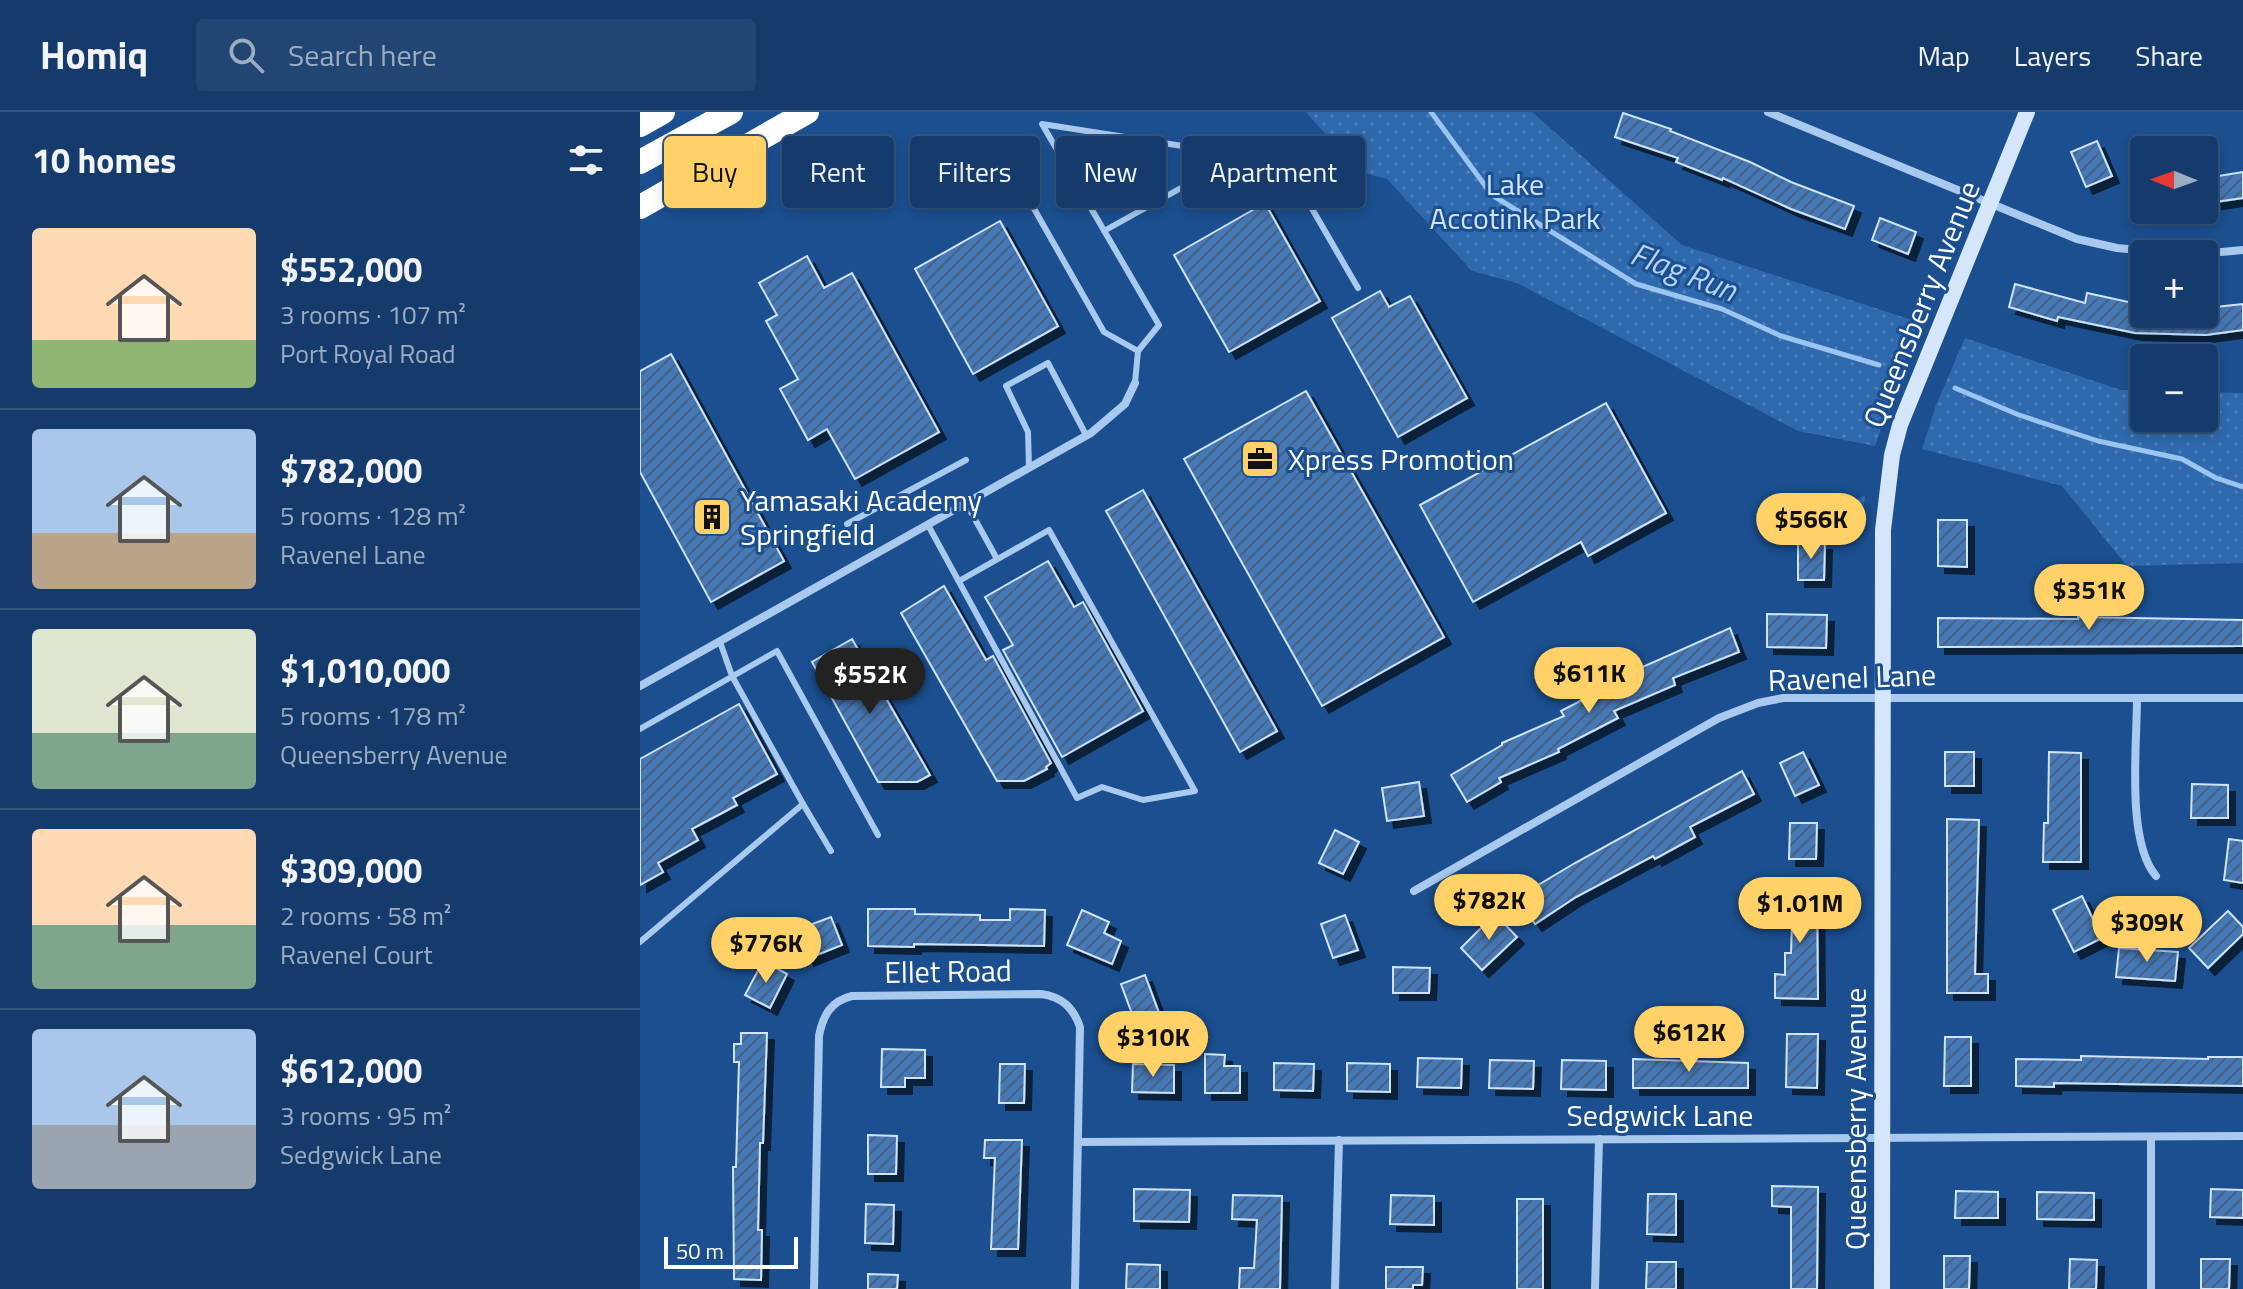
<!DOCTYPE html>
<html lang="en">
<head>
<meta charset="utf-8">
<style>
	:root { --surface:#143b6b; --page:#214673; --text:#f1f3f6; --muted:#9dadc1; --line:#33557e; --accent:#ffd166 }
	body { margin:0; font-family:"Titillium Web",sans-serif; background:var(--page); color:var(--text); height:100vh; display:flex; flex-direction:column; font-size:30px; white-space:nowrap }
	* { box-sizing:border-box; margin:0 }
	p { font-size:26px; color:var(--muted) }
	.icon { flex:none; width:44px; height:44px; fill:none; stroke:currentColor; stroke-width:2; stroke-linecap:round; stroke-linejoin:round }
	.map { position:relative; flex:1; overflow:hidden }
	.sheet { display:flex; flex-direction:column; background:var(--surface); width:640px }
	.sheet>* { flex:none }
	.hud { position:absolute; left:24px; top:24px; width:760px; height:72px; display:flex; gap:16px }
	.needle { width:52px; rotate:271deg }
	.tools { position:absolute; left:1490px; top:24px; display:grid; gap:16px }
	.tools a { display:grid; place-items:center; width:88px; height:88px; border-radius:8px; background:var(--surface); box-shadow:0 4px 12px #0003,0 0 0 2px var(--line); font-size:40px }
	.scale { position:absolute; left:24px; bottom:20px; width:134px; box-sizing:border-box; padding-left:8px; border:4px solid #fff; border-top:0; font-size:22px; line-height:28px; white-space:nowrap; color:#fff; -webkit-text-stroke:6px #1b4f8f; paint-order:stroke }
	.price { position:absolute; translate:-50% -68px; padding:0 18px; border-radius:28px; background:var(--accent); color:#111; font-size:26px; line-height:52px; filter:drop-shadow(0 2px 4px #0008) }
	.price::after { content:''; position:absolute; left:50%; top:48px; width:24px; height:18px; margin-left:-12px; background:inherit; clip-path:polygon(0 0,100% 0,50% 100%) }
	.price.on { background:#222; color:#fff }
	ul { padding:0; list-style:none }
	li { display:flex; align-items:center; gap:24px; height:200px; padding:0 32px }
	li+li { border-top:2px solid var(--line) }
	li span { display:grid; place-items:center; flex:none; width:224px; height:160px; border-radius:8px; color:#555 }
	li>.icon { margin-inline-start:auto }
	span .icon { width:96px; height:96px; fill:#fffc; stroke-width:1 }
	li b { font-size:34px }
	h2 { display:flex; justify-content:space-between; align-items:center; height:96px; padding:0 32px; font-size:34px }
	.chip { padding:0 28px; border-radius:8px; background:var(--surface); box-shadow:0 4px 12px #0003,0 0 0 2px var(--line); font-size:28px; line-height:72px }
	.chip.on { background:var(--accent); color:#111 }
	header { display:flex; align-items:center; gap:48px; box-sizing:border-box; height:112px; padding:0 40px; background:var(--surface); border-bottom:2px solid var(--line) }
	header strong { font-size:38px }
	nav { display:flex; gap:44px; margin-inline-start:auto; font-size:28px }
	.search { width:560px; height:72px; background:var(--page); display:flex; align-items:center; gap:20px; box-sizing:border-box; padding:0 28px; border-radius:8px; color:var(--muted); font-size:30px }
	main { display:flex; flex:1; min-height:0 }
	.map>svg:first-child { display:block }
	.forest { fill:url(#forest-crowns) }
	.park { fill:url(#park-dots) }
	.lines { fill:none; stroke-linecap:round; stroke-linejoin:round }
	.stream { stroke:#9cc4f0; stroke-width:5 }
	.building { fill:url(#building-hatch); stroke:#cfe3fa; stroke-width:2; filter:url(#shadow) }
	.lane { stroke:#a9c9ee; stroke-width:6 }
	.street { stroke:#a9c9ee; stroke-width:8 }
	.secondary { stroke:#d6e6fa; stroke-width:16 }
	.highway { stroke:#fff; stroke-width:24 }
	.labels { text-anchor:middle; dominant-baseline:central; stroke-width:6; stroke-linejoin:round; paint-order:stroke }
	.park-label { font-size:30px; fill:#cfe3fa; stroke:#1b4f8f }
	.street-label { font-size:30px; fill:#fff; stroke:#1b4f8f }
	.poi-label { font-size:30px; fill:#fff; stroke:#1b4f8f; text-anchor:start }
	.water-label { font-size:32px; font-style:italic; fill:#b5d3f5; stroke:#1b4f8f }
</style>
</head>
<body>
<header>
<strong>Homiq</strong>
<div class="search"><svg class="icon" aria-label="search" viewBox="0 0 24 24"><circle cx="10" cy="10" r="6"/><path d="M15 15l6 6"/></svg>Search here</div>
<nav><a>Map</a><a>Layers</a><a>Share</a></nav>
</header>
<main>
<section class="sheet">
<h2>10 homes<svg class="icon" aria-label="filters" viewBox="0 0 24 24"><path d="M4 7h16M4 17h16"/><circle cx="9" cy="7" r="2"/><circle cx="15" cy="17" r="2"/></svg></h2>
<ul>
<li><span style="background:linear-gradient(#ffd9b3 70%,#8fb573 0)"><svg class="icon" aria-label="home" viewBox="0 0 24 24"><path d="M3 11l9-7 9 7M6 9v11h12V9"/></svg></span><div><b>$552,000</b><p>3 rooms · 107 m²</p><p>Port Royal Road</p></div></li>
<li><span style="background:linear-gradient(#a9c7e8 65%,#b9a48a 0)"><svg class="icon" aria-label="home" viewBox="0 0 24 24"><path d="M3 11l9-7 9 7M6 9v11h12V9"/></svg></span><div><b>$782,000</b><p>5 rooms · 128 m²</p><p>Ravenel Lane</p></div></li>
<li><span style="background:linear-gradient(#dfe7d0 65%,#7fa58c 0)"><svg class="icon" aria-label="home" viewBox="0 0 24 24"><path d="M3 11l9-7 9 7M6 9v11h12V9"/></svg></span><div><b>$1,010,000</b><p>5 rooms · 178 m²</p><p>Queensberry Avenue</p></div></li>
<li><span style="background:linear-gradient(#ffd9b3 60%,#7fa58c 0)"><svg class="icon" aria-label="home" viewBox="0 0 24 24"><path d="M3 11l9-7 9 7M6 9v11h12V9"/></svg></span><div><b>$309,000</b><p>2 rooms · 58 m²</p><p>Ravenel Court</p></div></li>
<li><span style="background:linear-gradient(#a9c7e8 60%,#9aa5b1 0)"><svg class="icon" aria-label="home" viewBox="0 0 24 24"><path d="M3 11l9-7 9 7M6 9v11h12V9"/></svg></span><div><b>$612,000</b><p>3 rooms · 95 m²</p><p>Sedgwick Lane</p></div></li>
</ul>
</section>
<div class="map">
<svg width="1603" height="1177" viewBox="0 0 1603 1177">
	<defs>
		<pattern id="forest-crowns" width="20" height="18" patternUnits="userSpaceOnUse" patternTransform="scale(2)"><rect width="20" height="18" fill="#2e69ad"/><path d="M2 6a3 3 0 1 1 6 0M12 15a3 3 0 1 1 6 0" fill="none" stroke="#4d80b9"/></pattern>
		<pattern id="park-dots" width="8" height="8" patternUnits="userSpaceOnUse" patternTransform="scale(2)"><rect width="8" height="8" fill="#2e69ad"/><path d="M2 2h.1M6 6h.1" fill="none" stroke="#4d80b9" stroke-width="1.8" stroke-linecap="round"/></pattern>
		<pattern id="building-hatch" width="6" height="6" patternUnits="userSpaceOnUse" patternTransform="scale(2)"><rect width="6" height="6" fill="#4478b7"/><path d="M-1 1l2-2M0 6l6-6M5 7l2-2" fill="none" stroke="#486282"/></pattern>
		<filter id="shadow"><feDropShadow dx="7" dy="7" stdDeviation="0" flood-color="#0009"/></filter>
	</defs>
	<rect width="100%" height="100%" fill="#1b4f8f"/>
	<polygon class="forest" points="1225,383 1221,414 1169,415"/>
	<g class="park">
		<polygon points="666,0 892,0 1042,133 1278,210 1235,334 1158,319 877,171 832,159 747,67 717,59"/>
		<polygon points="1325,226 1481,278 1504,278 1504,306 1564,306 1564,280 1603,281 1603,451 1487,454 1422,374 1282,337 1296,293"/>
	</g>
	<g class="lines">
		<g class="stream">
			<polyline points="791,0 852,83 996,172 1082,197 1141,224 1239,253"/>
			<polyline points="1315,276 1379,303 1458,329 1542,347 1576,366 1603,375"/>
		</g>
	</g>
	<g class="building">
		<polygon points="983,1 1031,17 1030,19 1110,50 1151,70 1214,94 1205,117 1151,97 1083,66 1082,68 1036,50 1038,46 975,25"/>
		<polygon points="1457,29 1472,64 1446,75 1431,40"/>
		<polygon points="1603,60 1603,86 1575,90 1572,65"/>
		<polygon points="625,91 680,189 589,240 534,143"/>
		<polygon points="1240,106 1276,120 1268,142 1232,128"/>
		<polygon points="360,109 418,214 333,262 275,157"/>
		<polygon points="167,144 184,176 212,161 299,320 215,367 187,317 168,328 140,277 158,267 126,209 137,203 119,171"/>
		<polygon points="1375,172 1445,191 1447,181 1493,191 1490,202 1577,202 1576,195 1603,192 1603,218 1566,223 1495,221 1418,205 1417,209 1369,195"/>
		<polygon points="740,179 749,195 770,184 827,286 758,325 692,206"/>
		<polygon points="31,242 144,449 71,490 0,360 0,259"/>
		<polygon points="666,279 804,525 682,594 544,347"/>
		<polygon points="966,291 1026,401 948,444 941,430 833,490 780,393"/>
		<polygon points="503,378 637,619 600,640 466,399"/>
		<polygon points="1298,408 1327,408 1327,455 1298,454"/>
		<polygon points="1158,431 1185,431 1184,468 1158,468"/>
		<polygon points="408,449 434,495 443,490 503,599 422,645 363,538 373,533 345,485"/>
		<polygon points="304,474 346,548 353,544 411,651 406,655 407,657 384,669 357,669 261,501"/>
		<polygon points="1127,502 1187,503 1186,536 1127,535"/>
		<polygon points="1438,505 1603,508 1603,534 1298,535 1298,506 1438,507"/>
		<polygon points="1090,516 1099,540 1033,566 1035,573 974,599 978,606 918,637 919,640 859,666 861,670 827,690 811,663 862,633 862,631 924,604 921,599 981,568 980,565"/>
		<polygon points="212,527 290,663 277,670 238,670 172,550"/>
		<polygon points="99,592 137,662 93,686 97,693 52,717 58,728 18,751 23,760 0,773 0,647"/>
		<polygon points="1163,640 1179,673 1155,684 1140,651"/>
		<rect x="1305" y="640" width="29" height="34"/>
		<polygon points="1409,640 1441,641 1441,750 1403,750 1404,711 1408,711"/>
		<polygon points="1102,659 1114,682 1050,715 1055,725 1015,747 1013,744 936,785 895,812 878,785 935,751"/>
		<polygon points="779,670 784,704 747,709 742,676"/>
		<polygon points="1552,672 1588,673 1588,706 1551,706"/>
		<polygon points="1307,707 1339,708 1335,862 1348,862 1348,881 1307,881"/>
		<polygon points="1150,711 1177,711 1176,747 1149,747"/>
		<polygon points="695,718 719,730 703,762 679,751"/>
		<polygon points="1589,727 1603,729 1603,771 1584,768"/>
		<polygon points="1144,774 1177,775 1178,887 1135,886 1135,862 1145,863 1145,841 1151,841 1152,810 1143,810"/>
		<polygon points="1442,784 1462,826 1434,840 1413,798"/>
		<polygon points="228,797 275,797 275,802 340,803 340,808 370,808 370,797 405,798 404,834 274,832 274,835 228,834"/>
		<polygon points="442,798 469,810 464,821 481,829 472,852 427,833"/>
		<polygon points="1588,799 1603,815 1603,822 1568,856 1549,836"/>
		<polygon points="855,802 877,825 842,858 821,836"/>
		<polygon points="705,803 718,838 693,846 681,812"/>
		<polygon points="191,805 202,833 167,847 156,818"/>
		<polygon points="1479,836 1538,840 1535,869 1476,865"/>
		<polygon points="123,849 147,862 130,896 105,883"/>
		<polygon points="753,855 790,856 789,881 753,881"/>
		<polygon points="505,863 519,901 495,910 481,872"/>
		<polygon points="101,921 127,921 123,1031 120,1031 118,1118 122,1118 121,1168 94,1167 93,1055 96,1055 99,950 94,950 94,932 101,932"/>
		<polygon points="1147,922 1178,922 1177,976 1146,975"/>
		<polygon points="1305,925 1331,925 1331,974 1304,974"/>
		<polygon points="242,937 285,938 285,966 265,966 265,975 241,975"/>
		<polygon points="565,942 585,943 584,954 600,954 600,981 565,981"/>
		<polygon points="1441,944 1568,947 1568,945 1603,945 1603,974 1414,971 1414,975 1376,974 1376,947 1441,948"/>
		<polygon points="778,946 822,947 821,976 777,975"/>
		<polygon points="993,947 1108,951 1108,976 993,976"/>
		<polygon points="850,948 894,949 893,977 849,976"/>
		<polygon points="922,948 966,949 966,978 921,977"/>
		<polygon points="634,951 674,952 673,979 634,978"/>
		<polygon points="707,951 750,952 750,980 707,979"/>
		<polygon points="360,952 385,952 384,991 359,991"/>
		<polygon points="493,952 534,953 534,981 492,980"/>
		<polygon points="228,1023 257,1024 256,1062 228,1062"/>
		<polygon points="345,1028 382,1028 378,1137 351,1137 355,1046 344,1046"/>
		<polygon points="1132,1074 1178,1075 1177,1177 1151,1177 1151,1095 1132,1094"/>
		<polygon points="494,1077 550,1078 549,1110 494,1109"/>
		<polygon points="1571,1077 1603,1078 1603,1106 1570,1105"/>
		<polygon points="1316,1079 1358,1080 1358,1106 1315,1106"/>
		<polygon points="1397,1080 1454,1081 1454,1108 1397,1107"/>
		<polygon points="1008,1082 1036,1082 1036,1123 1007,1122"/>
		<polygon points="593,1083 642,1084 640,1177 599,1177 600,1156 614,1156 617,1108 592,1107"/>
		<polygon points="751,1083 794,1084 794,1113 750,1112"/>
		<rect x="877" y="1087" width="26" height="90"/>
		<polygon points="226,1092 254,1093 253,1132 225,1131"/>
		<polygon points="1304,1144 1330,1144 1329,1177 1304,1177"/>
		<polygon points="1430,1147 1457,1148 1456,1177 1429,1177"/>
		<polygon points="1561,1147 1590,1147 1589,1177 1561,1177"/>
		<polygon points="1007,1150 1036,1150 1036,1177 1006,1177"/>
		<polygon points="487,1152 520,1153 520,1177 486,1177"/>
		<polygon points="746,1155 783,1155 782,1173 773,1173 773,1177 746,1177"/>
		<polygon points="228,1162 258,1163 257,1177 228,1177"/>
	</g>
	<g class="lines">
		<g class="lane">
			<polyline points="600,43 635,57 660,76 718,176"/>
			<polyline points="384,79 464,220 498,239 495,271"/>
			<polyline points="464,119 600,43 402,12 519,213 498,239"/>
			<polyline points="389,356 388,320 366,274 408,251 446,323"/>
			<polyline points="326,391 357,447"/>
			<polyline points="207,412 326,348"/>
			<polyline points="288,413 437,686 462,675 503,688 555,679 409,418 319,469"/>
			<polyline points="0,617 137,539 238,723"/>
			<polyline points="163,692 191,739"/>
			<polyline points="0,830 163,692 92,564 80,530"/>
		</g>
		<g class="street">
			<polyline points="1128,0 1437,127 1477,136 1540,142"/>
			<polyline points="1560,142 1603,138"/>
			<polyline points="0,574 451,321 485,292 495,271"/>
			<path d="M1497,587c0,46 -11,142 19,177"/>
			<polyline points="774,779 1079,606 1118,591 1143,586 1603,586"/>
			<polyline points="438,1030 1603,1024"/>
			<path d="M174,1177l5,-253c4,-21 12,-35 33,-40l189,-2c21,3 32,13 39,33l-5,262"/>
			<polyline points="695,1177 699,1028"/>
			<polyline points="955,1177 959,1027"/>
			<polyline points="1511,1177 1511,1025"/>
		</g>
		<polyline class="secondary" points="1242,1177 1243,418 1252,343 1260,313 1387,0"/>
		<g class="highway">
			<polyline points="0,13 23,0"/>
			<polyline points="0,50 91,0"/>
			<polyline points="0,95 167,0"/>
		</g>
	</g>
	<defs>
		<symbol id="office-square" viewBox="-11 -11 22 22"><rect x="-9" y="-9" width="18" height="18" rx="4" fill="#ffd166" stroke="#1b4f8f"/><path d="M-6-3h4V-5.5h4V-3h4V5H-6ZM-1-4.5V-3h2v-1.5ZM-6 0V1H6V0Z" fill="#111"/></symbol>
		<symbol id="building-square" viewBox="-11 -11 22 22"><rect x="-9" y="-9" width="18" height="18" rx="4" fill="#ffd166" stroke="#1b4f8f"/><path d="M-4-6H4V6H1V3H-1V6H-4ZM-2.5-4.3h1.7v1.8h-1.7ZM.8-4.3h1.7v1.8H.8ZM-2.5-1h1.7V.8h-1.7ZM.8-1h1.7V.8H.8Z" fill="#111"/></symbol>
	</defs>
	<g fill-rule="evenodd">
		<use href="#office-square" x="598" y="325" width="44" height="44"/>
		<use href="#building-square" x="50" y="383" width="44" height="44"/>
	</g>
	<g class="labels">
		<g class="park-label">
			<text x="875" y="72">Lake<tspan x="875" dy="34">Accotink Park</tspan></text>
		</g>
		<g class="street-label">
			<text transform="translate(1281 192) rotate(-68)">Queensberry Avenue</text>
			<text transform="translate(1212 565) rotate(-2)">Ravenel Lane</text>
			<text transform="translate(308 859) rotate(-1)">Ellet Road</text>
			<text x="1020" y="1003">Sedgwick Lane</text>
			<text transform="translate(1215 1007) rotate(-90)">Queensberry Avenue</text>
		</g>
		<g class="poi-label">
			<text x="648" y="347">Xpress Promotion</text>
			<text x="100" y="388">Yamasaki Academy<tspan x="100" dy="34">Springfield</tspan></text>
		</g>
		<g class="water-label">
			<text transform="translate(1044 159) rotate(21)">Flag Run</text>
		</g>
	</g>
</svg>
<div class="tools">
<a><svg class="needle" viewBox="-14 -14 28 28"><path d="M0-13l5 13h-10z" fill="#e53935"/><path d="M0 13l5-13h-10z" fill="#9dadc1"/></svg></a>
<a>+</a>
<a>−</a>
</div>
<div class="scale">50 m</div>
<b class="price" style="left:1171px;top:449px">$566K</b>
<b class="price" style="left:1449px;top:520px">$351K</b>
<b class="price" style="left:949px;top:603px">$611K</b>
<b class="price on" style="left:230px;top:604px">$552K</b>
<b class="price" style="left:849px;top:830px">$782K</b>
<b class="price" style="left:1160px;top:833px">$1.01M</b>
<b class="price" style="left:1507px;top:852px">$309K</b>
<b class="price" style="left:126px;top:873px">$776K</b>
<b class="price" style="left:1049px;top:962px">$612K</b>
<b class="price" style="left:513px;top:967px">$310K</b>
<div class="hud">
<a class="chip on">Buy</a>
<a class="chip">Rent</a>
<a class="chip">Filters</a>
<a class="chip">New</a>
<a class="chip">Apartment</a>
</div>
</div>
</main>
</body>
</html>
